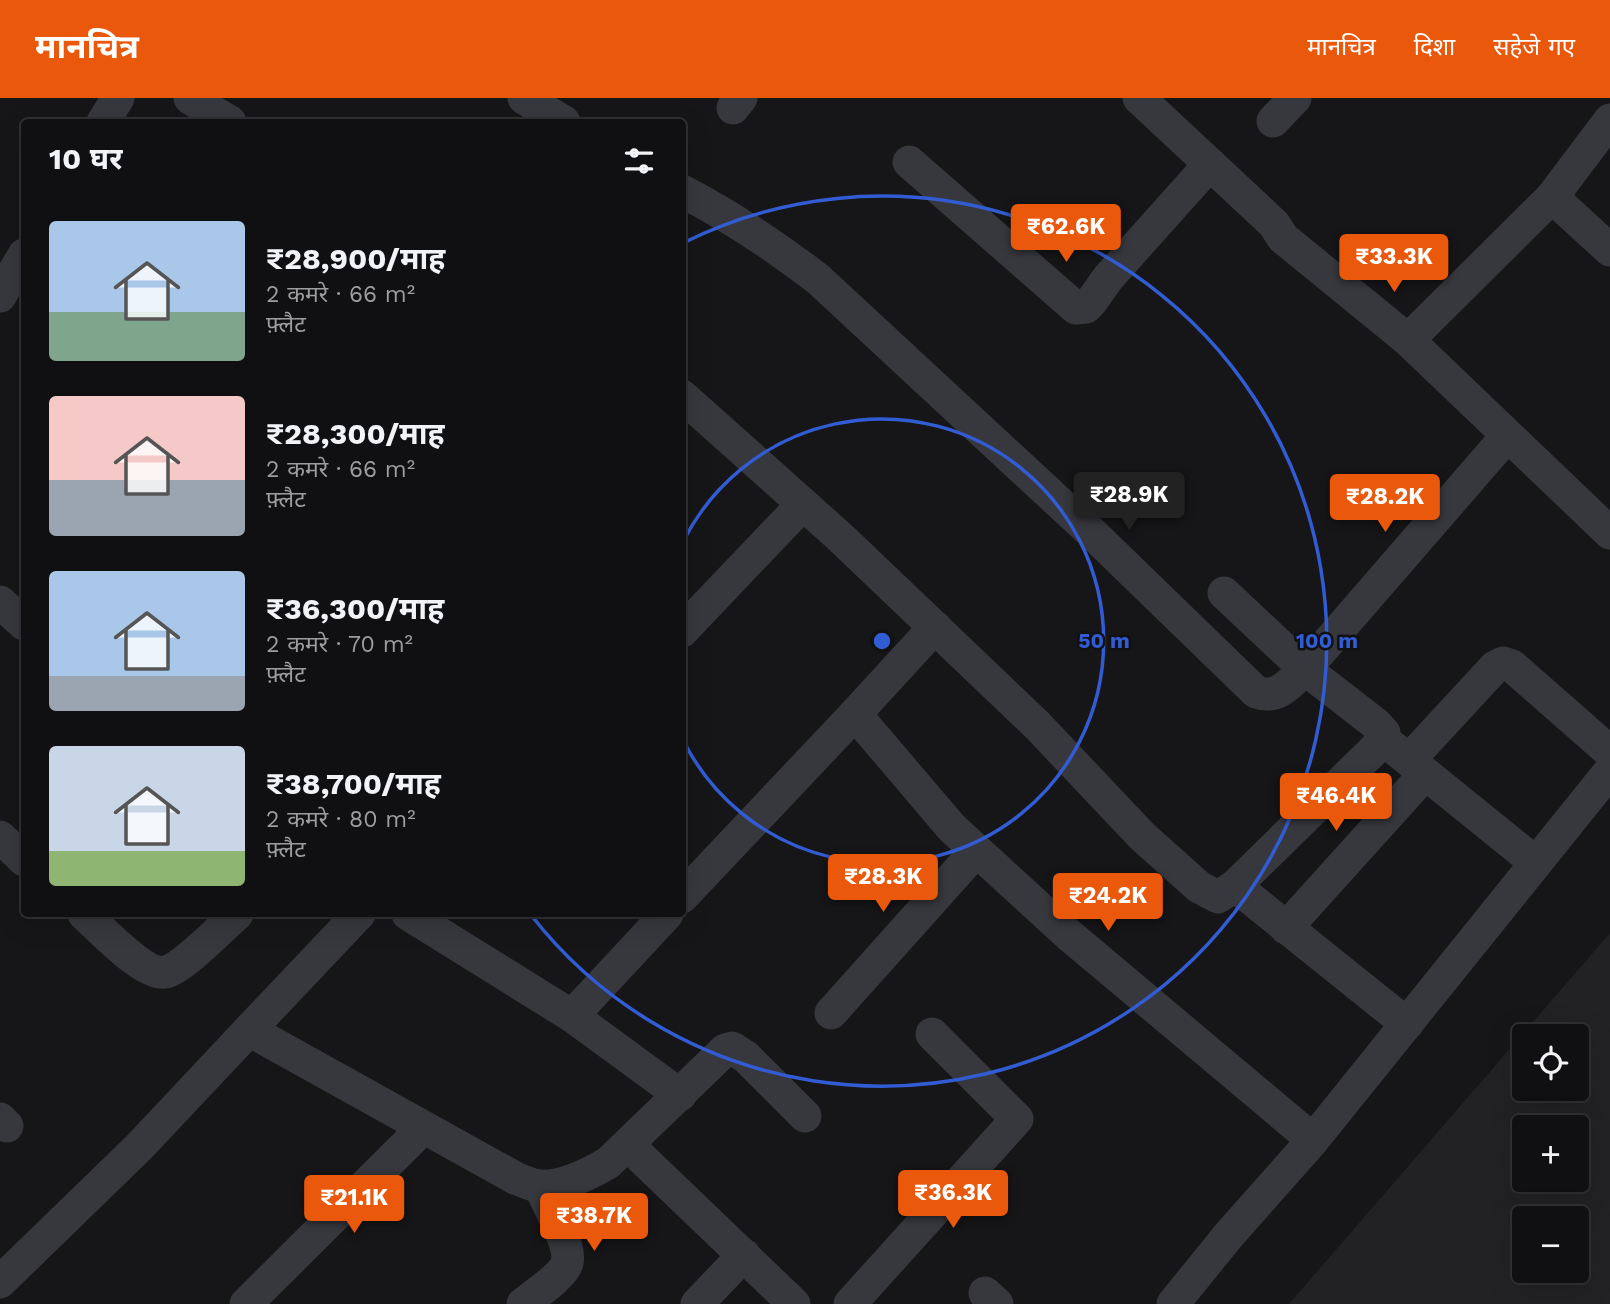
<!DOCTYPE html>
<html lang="hi">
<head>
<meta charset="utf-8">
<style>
	:root { --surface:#101012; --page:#19191b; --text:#f1f3f6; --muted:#9c9d9f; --line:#303032; --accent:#ea580c }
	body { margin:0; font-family:"Work Sans","Noto Sans Devanagari",sans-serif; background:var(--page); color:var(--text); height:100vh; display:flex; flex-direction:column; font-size:26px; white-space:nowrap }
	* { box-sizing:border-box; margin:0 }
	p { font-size:23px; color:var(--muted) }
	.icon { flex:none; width:38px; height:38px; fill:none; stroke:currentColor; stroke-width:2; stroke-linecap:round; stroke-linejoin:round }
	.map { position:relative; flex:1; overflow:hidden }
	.panel { position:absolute; left:21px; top:21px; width:665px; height:798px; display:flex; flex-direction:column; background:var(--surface); border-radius:7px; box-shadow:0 7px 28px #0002,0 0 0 2px var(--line) }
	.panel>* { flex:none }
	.fabs { position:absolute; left:1512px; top:926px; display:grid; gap:14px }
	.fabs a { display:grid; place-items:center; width:77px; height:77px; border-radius:7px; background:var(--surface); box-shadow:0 7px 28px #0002,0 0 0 2px var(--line); font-size:35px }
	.price { position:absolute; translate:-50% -60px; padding:0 16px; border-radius:7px; background:var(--accent); color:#fff; font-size:23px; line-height:46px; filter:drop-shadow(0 2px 4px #0008) }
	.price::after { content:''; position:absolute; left:50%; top:42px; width:21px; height:16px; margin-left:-10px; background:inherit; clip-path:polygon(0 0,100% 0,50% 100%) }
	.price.on { background:#222; color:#fff }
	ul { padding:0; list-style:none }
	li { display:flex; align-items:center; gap:21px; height:175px; padding:0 28px }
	li span { display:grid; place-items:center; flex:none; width:196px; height:140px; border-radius:7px; color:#555 }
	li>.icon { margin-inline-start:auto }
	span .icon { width:84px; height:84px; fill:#fffc; stroke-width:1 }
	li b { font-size:30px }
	h2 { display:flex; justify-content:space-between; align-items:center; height:84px; padding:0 28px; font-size:30px }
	header { display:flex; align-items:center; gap:42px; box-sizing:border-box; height:98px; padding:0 35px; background:var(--accent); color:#fff }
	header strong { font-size:33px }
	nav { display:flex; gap:38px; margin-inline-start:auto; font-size:24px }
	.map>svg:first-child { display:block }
	.built { fill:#222225; fill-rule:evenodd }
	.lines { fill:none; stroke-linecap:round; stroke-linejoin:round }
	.street { stroke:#37383d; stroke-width:33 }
	.ring { fill:none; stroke:#325cd3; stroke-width:3.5 }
	.centre { fill:#325cd3; stroke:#111113; stroke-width:3.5 }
	.ring-label { font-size:21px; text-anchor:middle; font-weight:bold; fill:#325cd3; stroke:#111113; stroke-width:5; stroke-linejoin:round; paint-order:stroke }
</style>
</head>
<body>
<header>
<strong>मानचित्र</strong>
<nav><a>मानचित्र</a><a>दिशा</a><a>सहेजे गए</a></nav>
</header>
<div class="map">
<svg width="1610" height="1206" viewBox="0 0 1610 1206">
	<rect width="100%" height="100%" fill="#161618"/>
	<path class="built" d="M1610,835v371h-321zM1524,938h53v52h-53zM1524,1029h53v53h-53zM1524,1120h53v52h-53z"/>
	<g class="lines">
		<g class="street">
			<polyline points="190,0 230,24"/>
			<polyline points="524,0 564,24"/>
			<polyline points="1139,0 1274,126 1283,140 1408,242 1610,435"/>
			<polyline points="733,10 741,0"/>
			<polyline points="1273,23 1295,0"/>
			<polyline points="103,24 118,0"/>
			<polyline points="909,64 1076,210 1086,209 1091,204 1108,180 1210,66"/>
			<path d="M682,93c48,25 93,55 136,88l274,254 164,159c22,8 34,-9 49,-23l71,55 8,9v7l152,123"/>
			<polyline points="1552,99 1610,152"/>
			<polyline points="0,198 24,157"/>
			<polyline points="1408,242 1552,99 1610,22"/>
			<polyline points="682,298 841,440 1038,628 1142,738 1199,789 1218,799 1235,788 1407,926"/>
			<polyline points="1224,495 1305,571 1507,338"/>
			<polyline points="0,504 24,526"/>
			<polyline points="682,533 803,406"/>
			<polyline points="855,616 935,529"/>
			<polyline points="1409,662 1495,569 1503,565 1512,568 1610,654"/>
			<polyline points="0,739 24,762"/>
			<polyline points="1235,788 1384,642"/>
			<polyline points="682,799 855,616 952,730 1069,837 1313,1042 1228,1138 1173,1206"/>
			<path d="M84,816c16,14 61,63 82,58 18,-5 56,-45 71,-58"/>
			<path d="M359,816l-110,116 268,149c7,2 14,6 22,7 23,2 50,-12 69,-23l117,-113 7,-2 14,9 59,59"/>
			<polyline points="408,816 572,918 667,816"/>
			<polyline points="1286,830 1425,676"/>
			<polyline points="831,915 976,753"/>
			<polyline points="572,918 680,997"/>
			<polyline points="0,1021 7,1028"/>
			<polyline points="1313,1042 1610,673"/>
			<polyline points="629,1048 794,1206"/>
			<polyline points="0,1184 140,1048 249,932"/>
			<polyline points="985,1195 997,1206"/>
			<polyline points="246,1206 423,1030"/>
			<path d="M523,1206c11,-9 40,-28 44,-41 5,-17 -20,-60 -27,-77"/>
			<polyline points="697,1206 744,1157"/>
			<polyline points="850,1206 1017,1021 932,936"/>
		</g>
	</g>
	<g class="ring">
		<path d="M683 444A222 222 0 1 1 683 642"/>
		<path d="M683 145A445 445 0 1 1 531 817"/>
	</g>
	<circle cx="882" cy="543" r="10" class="centre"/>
	<g class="ring-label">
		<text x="1104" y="550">50 m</text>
		<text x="1327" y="550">100 m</text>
	</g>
</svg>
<div class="fabs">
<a><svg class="icon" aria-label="locate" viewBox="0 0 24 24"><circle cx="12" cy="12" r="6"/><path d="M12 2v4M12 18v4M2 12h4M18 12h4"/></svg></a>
<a>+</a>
<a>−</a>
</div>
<b class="price" style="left:1066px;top:166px">₹62.6K</b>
<b class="price" style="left:1394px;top:196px">₹33.3K</b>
<b class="price on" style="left:1129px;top:434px">₹28.9K</b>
<b class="price" style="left:1385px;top:436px">₹28.2K</b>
<b class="price" style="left:1336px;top:735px">₹46.4K</b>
<b class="price" style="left:883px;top:816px">₹28.3K</b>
<b class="price" style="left:1108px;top:835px">₹24.2K</b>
<b class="price" style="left:953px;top:1132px">₹36.3K</b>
<b class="price" style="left:354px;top:1137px">₹21.1K</b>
<b class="price" style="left:594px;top:1155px">₹38.7K</b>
<section class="panel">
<h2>10 घर<svg class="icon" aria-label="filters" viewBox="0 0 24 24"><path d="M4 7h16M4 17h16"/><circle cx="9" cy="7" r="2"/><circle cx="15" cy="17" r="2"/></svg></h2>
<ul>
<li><span style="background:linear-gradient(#a9c7e8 65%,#7fa58c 0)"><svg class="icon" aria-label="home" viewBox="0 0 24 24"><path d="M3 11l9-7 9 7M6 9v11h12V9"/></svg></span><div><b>₹28,900/माह</b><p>2 कमरे · 66 m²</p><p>फ़्लैट</p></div></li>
<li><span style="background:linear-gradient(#f6c9c9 60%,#9aa5b1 0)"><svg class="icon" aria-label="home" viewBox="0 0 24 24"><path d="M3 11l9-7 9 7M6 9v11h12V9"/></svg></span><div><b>₹28,300/माह</b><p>2 कमरे · 66 m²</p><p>फ़्लैट</p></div></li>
<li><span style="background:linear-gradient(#a9c7e8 75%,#9aa5b1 0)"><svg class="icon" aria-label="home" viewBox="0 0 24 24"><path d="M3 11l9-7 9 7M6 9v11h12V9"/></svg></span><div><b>₹36,300/माह</b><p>2 कमरे · 70 m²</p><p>फ़्लैट</p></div></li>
<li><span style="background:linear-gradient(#c9d6e8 75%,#8fb573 0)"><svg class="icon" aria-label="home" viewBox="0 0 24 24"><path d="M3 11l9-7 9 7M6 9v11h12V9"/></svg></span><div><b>₹38,700/माह</b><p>2 कमरे · 80 m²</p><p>फ़्लैट</p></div></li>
</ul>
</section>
</div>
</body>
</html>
